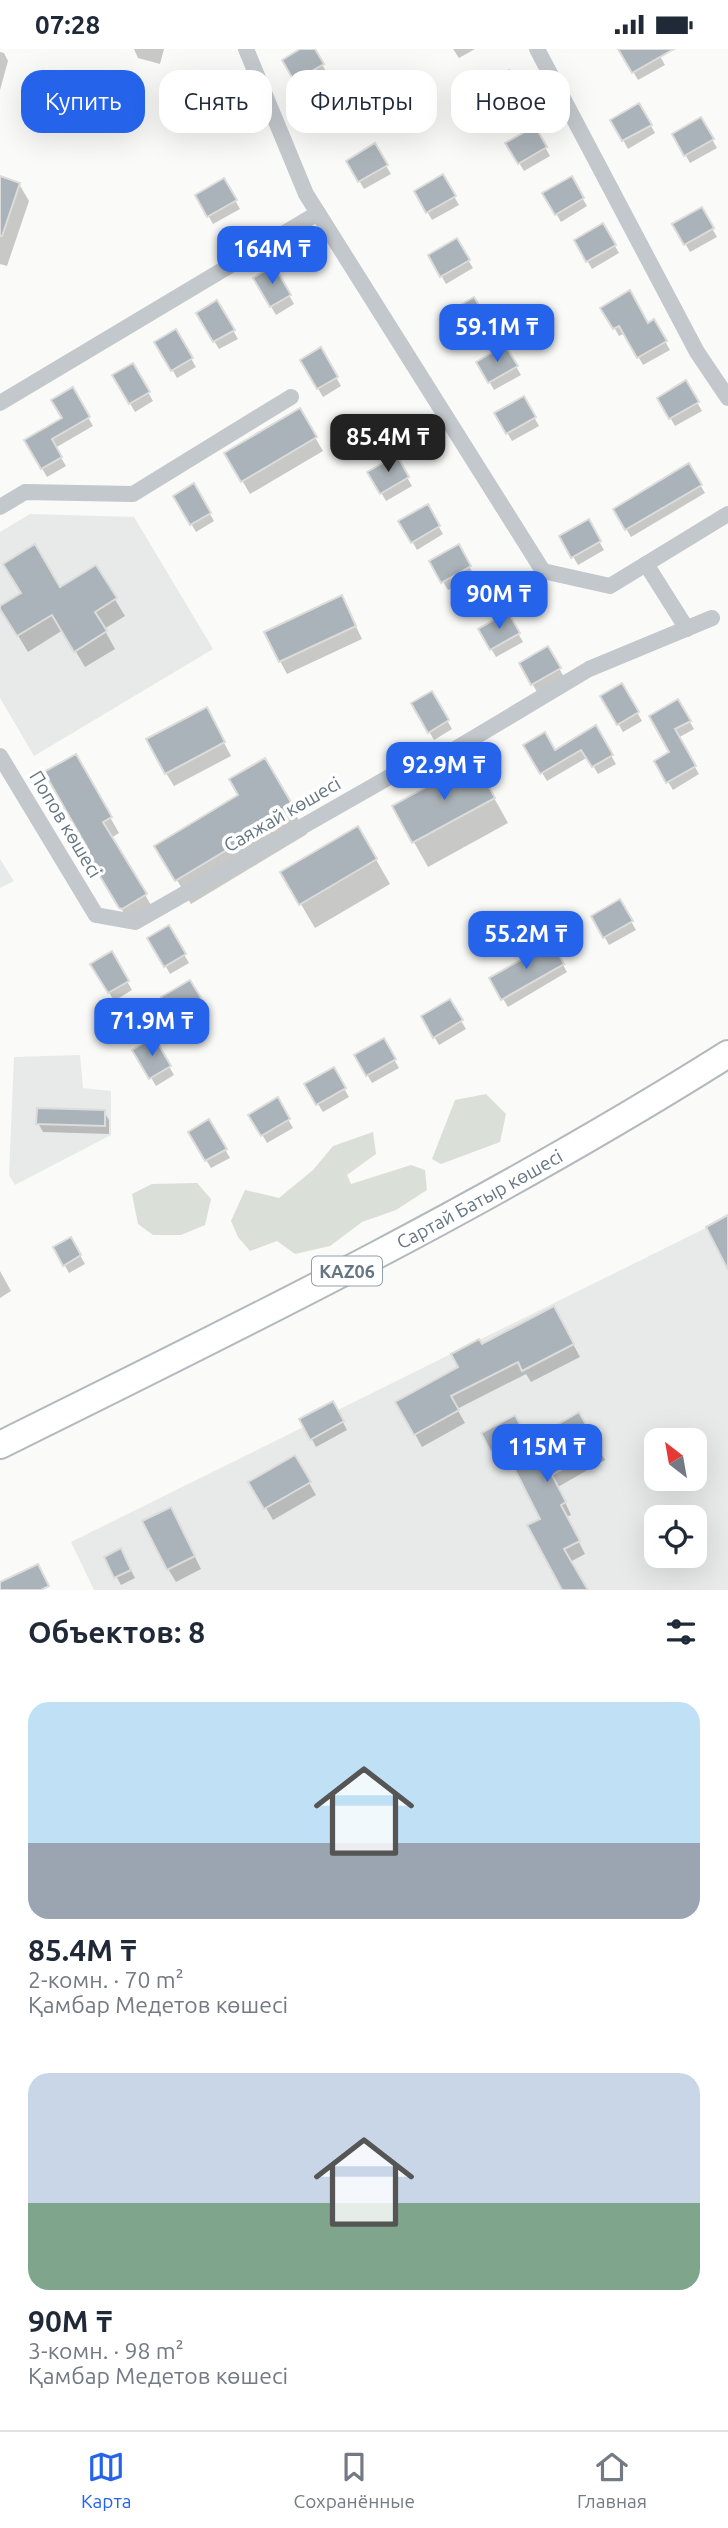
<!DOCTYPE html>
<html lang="ru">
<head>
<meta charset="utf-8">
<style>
	:root { --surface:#fff; --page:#f6f6f7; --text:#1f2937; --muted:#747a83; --line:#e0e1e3; --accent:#2563eb }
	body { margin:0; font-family:Ubuntu,sans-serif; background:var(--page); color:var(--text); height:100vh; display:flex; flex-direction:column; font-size:26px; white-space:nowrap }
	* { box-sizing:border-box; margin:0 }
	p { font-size:23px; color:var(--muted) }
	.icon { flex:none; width:38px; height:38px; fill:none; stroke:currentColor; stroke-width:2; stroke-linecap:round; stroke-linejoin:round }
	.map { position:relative; height:1541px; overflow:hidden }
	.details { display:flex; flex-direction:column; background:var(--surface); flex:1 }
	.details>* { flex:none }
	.top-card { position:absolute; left:21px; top:21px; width:686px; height:63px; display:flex; gap:14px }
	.needle { width:46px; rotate:329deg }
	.controls { position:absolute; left:644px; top:1379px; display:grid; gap:14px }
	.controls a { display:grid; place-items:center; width:63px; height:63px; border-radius:14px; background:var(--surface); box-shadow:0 7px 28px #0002; font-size:35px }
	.price { position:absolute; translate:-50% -60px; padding:0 16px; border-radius:14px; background:var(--accent); color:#fff; font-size:23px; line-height:46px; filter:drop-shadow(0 2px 4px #0008) }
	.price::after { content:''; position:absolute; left:50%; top:42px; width:21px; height:16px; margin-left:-10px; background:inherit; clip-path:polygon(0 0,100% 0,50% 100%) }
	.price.current { background:#222; color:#fff }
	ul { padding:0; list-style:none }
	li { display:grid; align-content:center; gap:14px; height:371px; padding:0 28px }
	li span { display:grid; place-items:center; height:217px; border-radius:21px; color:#555 }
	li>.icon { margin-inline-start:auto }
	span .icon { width:126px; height:126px; fill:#fffc; stroke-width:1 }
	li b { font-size:30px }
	h2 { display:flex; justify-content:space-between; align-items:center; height:84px; padding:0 28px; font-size:30px }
	.pill { padding:0 24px; border-radius:21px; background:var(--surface); box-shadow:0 7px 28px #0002; font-size:24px; line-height:63px }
	.pill.current { background:var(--accent); color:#fff }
	.status { display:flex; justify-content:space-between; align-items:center; height:49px; padding:0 35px; background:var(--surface); direction:ltr }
	.status svg { height:19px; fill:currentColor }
	.dock { display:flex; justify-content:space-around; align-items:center; height:98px; border-top:2px solid var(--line); background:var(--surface); font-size:19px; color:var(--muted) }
	.dock a { display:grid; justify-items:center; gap:4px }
	.dock .current { color:var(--accent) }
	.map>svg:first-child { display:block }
	.built { fill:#e8e9e9; fill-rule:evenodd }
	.green { fill:#dadfd7 }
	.shadow { fill:#0003 }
	.building { fill:#aab3b9; stroke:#dcdcda; stroke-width:2 }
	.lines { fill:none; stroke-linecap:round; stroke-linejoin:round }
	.trunk-casing { stroke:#b4b9bd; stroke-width:30 }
	.minor { stroke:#c3c8cc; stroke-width:16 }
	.trunk { stroke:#fff; stroke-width:26 }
	.labels { text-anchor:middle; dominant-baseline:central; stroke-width:7; stroke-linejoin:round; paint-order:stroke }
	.shield { fill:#fff; stroke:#939fa8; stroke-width:2 }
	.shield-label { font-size:18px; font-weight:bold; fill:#657683 }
	.street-label { font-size:19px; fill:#657683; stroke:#fff }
</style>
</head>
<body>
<div class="status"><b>07:28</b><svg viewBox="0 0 49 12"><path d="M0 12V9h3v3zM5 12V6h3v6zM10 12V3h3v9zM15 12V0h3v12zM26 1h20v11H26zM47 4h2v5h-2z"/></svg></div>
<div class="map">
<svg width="728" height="1541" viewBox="0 0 728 1541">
	<rect width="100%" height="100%" fill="#fafaf8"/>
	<g class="built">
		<polygon points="30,465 134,468 213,600 34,707 0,649 0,483"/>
		<polygon points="0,810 14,832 0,839"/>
		<polygon points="80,1006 83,1039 111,1042 111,1086 15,1136 9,1126 14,1008"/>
		<path d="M728,1168v373h-634l-23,-48zM656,1391h39v39h-39zM656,1468h39v39h-39z"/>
	</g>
	<g class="green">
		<polygon points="486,1045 506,1065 500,1093 441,1115 432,1110 455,1051"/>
		<polygon points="373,1083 376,1105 347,1126 351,1135 411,1116 425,1121 427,1141 396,1161 362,1173 330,1197 295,1205 277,1192 250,1202 238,1188 231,1172 245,1141 279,1149 313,1121 333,1097"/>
		<polygon points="197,1134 211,1150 205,1176 181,1186 153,1186 138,1175 132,1145 152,1135"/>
	</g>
	<g class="shadow">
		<polygon points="134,0 164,0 160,15 138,9"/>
		<polygon points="304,0 313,0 327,24 300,39 284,11"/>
		<polygon points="453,0 475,0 459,9"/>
		<polygon points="628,0 656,0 665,16 638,31 622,3"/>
		<polygon points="0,3 4,4 8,12 0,41"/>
		<polygon points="508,23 524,51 498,67 482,39"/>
		<polygon points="378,25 394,53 368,68 352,40"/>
		<polygon points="639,56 655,84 628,100 612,71"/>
		<polygon points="701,71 717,99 690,114 674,86"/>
		<polygon points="534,79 550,107 524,122 507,94"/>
		<polygon points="374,97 391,125 364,140 348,112"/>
		<polygon points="443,128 459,156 432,171 416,143"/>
		<polygon points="0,129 19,135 29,152 7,217 0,215"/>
		<polygon points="571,130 587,157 561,173 545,145"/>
		<polygon points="224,132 240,160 213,175 197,147"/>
		<polygon points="701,160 717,188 690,203 674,175"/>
		<polygon points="603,176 619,204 592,220 576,192"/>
		<polygon points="456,191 473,219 446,235 430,207"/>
		<polygon points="274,219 294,255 276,266 255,230"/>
		<polygon points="474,251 490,279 463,294 447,266"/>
		<polygon points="217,254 238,290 219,300 198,265"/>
		<polygon points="603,259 648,276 654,273 670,301 643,316 625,284 619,287"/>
		<polygon points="175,282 196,318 177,329 157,293"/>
		<polygon points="504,298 521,326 494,341 478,313"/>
		<polygon points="320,301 341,337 323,348 302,312"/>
		<polygon points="132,316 153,352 135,363 114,327"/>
		<polygon points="686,334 702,362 675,377 659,349"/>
		<polygon points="72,341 93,377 55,399 66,417 47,428 26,392 64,370"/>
		<polygon points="523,349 539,377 512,392 496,364"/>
		<polygon points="299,361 323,402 250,445 226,404"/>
		<polygon points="396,409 412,437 386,452 370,424"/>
		<polygon points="688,416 705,444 631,488 615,460"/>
		<polygon points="194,437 214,472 196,483 175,447"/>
		<polygon points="427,458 443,485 417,501 401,473"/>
		<polygon points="588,473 604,501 578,516 562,488"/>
		<polygon points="458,498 474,526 448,541 431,513"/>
		<polygon points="95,518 125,567 104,580 115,600 85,618 63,581 28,603 11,575"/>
		<polygon points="348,561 362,590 287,625 280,612"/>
		<polygon points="507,565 523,593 496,608 480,580"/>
		<polygon points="548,600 564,628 537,643 521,615"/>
		<polygon points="621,636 642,672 623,683 603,647"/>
		<polygon points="431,644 452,680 434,691 413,655"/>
		<polygon points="678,653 694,680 678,689 699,725 673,741 656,713 672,704"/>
		<polygon points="213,673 231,707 174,737 166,724"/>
		<polygon points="595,679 616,715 598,725 588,708 547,732 526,697 554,703"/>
		<polygon points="75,707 119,784 111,789 154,861 130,874 88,805 91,803"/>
		<polygon points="264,711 307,785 191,855 157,797 241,746"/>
		<polygon points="488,738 508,774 428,818 394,758"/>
		<polygon points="358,779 390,835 315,879 282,823"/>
		<polygon points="620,853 636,881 609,896 593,868"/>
		<polygon points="168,878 189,914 170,925 150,889"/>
		<polygon points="551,895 567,923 508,958 491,930"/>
		<polygon points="111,905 132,941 114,952 93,916"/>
		<polygon points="190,933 206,961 179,976 163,948"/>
		<polygon points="449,952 466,980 439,996 423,968"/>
		<polygon points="153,990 174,1026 156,1037 135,1001"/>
		<polygon points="383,991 399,1019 372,1034 356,1006"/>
		<polygon points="333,1020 349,1048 323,1063 306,1036"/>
		<polygon points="277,1051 293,1079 267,1094 251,1066"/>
		<polygon points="104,1063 109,1071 109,1085 43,1083 38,1074"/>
		<polygon points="209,1073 230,1109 211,1119 190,1084"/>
		<polygon points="71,1190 85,1215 69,1224 55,1199"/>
		<polygon points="0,1222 11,1242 0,1249"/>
		<polygon points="561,1272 580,1308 531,1333 526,1325 457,1360 465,1374 422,1398 398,1354 460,1319 481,1298"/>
		<polygon points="333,1354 347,1381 316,1398 302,1371"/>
		<polygon points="578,1366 605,1411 558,1438 571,1466 566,1468 585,1505 570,1513 586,1541 565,1541 530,1477 542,1471 514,1414 503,1420 484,1384 530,1396 555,1384"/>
		<polygon points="294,1408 316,1446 273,1471 251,1433"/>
		<polygon points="177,1472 201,1520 176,1533 168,1520"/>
		<polygon points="106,1509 125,1510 135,1529 121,1536"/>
	</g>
	<g class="building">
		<polygon points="300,0 315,0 324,15 294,32 282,11"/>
		<polygon points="618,0 674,0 632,24"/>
		<polygon points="509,21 521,43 492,60 479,38"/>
		<polygon points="379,23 391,44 361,61 349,40"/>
		<polygon points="639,54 652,76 622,92 610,71"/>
		<polygon points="701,68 714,90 684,107 672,85"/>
		<polygon points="535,77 547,98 518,115 505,94"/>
		<polygon points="375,94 388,116 358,133 346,112"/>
		<polygon points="443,125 456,147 426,164 414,142"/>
		<polygon points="0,127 20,134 2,187 0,187"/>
		<polygon points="572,127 584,149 555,166 542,144"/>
		<polygon points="224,129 237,151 207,168 195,146"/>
		<polygon points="702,158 714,179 684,196 672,175"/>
		<polygon points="603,174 616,196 586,213 574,191"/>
		<polygon points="457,189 470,211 440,228 428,206"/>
		<polygon points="274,216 291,246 270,258 253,229"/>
		<polygon points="630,241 648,274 654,270 667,292 637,309 619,277 613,280 600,259"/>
		<polygon points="474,248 487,270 457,287 445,265"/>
		<polygon points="217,251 235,281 213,293 196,264"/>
		<polygon points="176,280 193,309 171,322 154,293"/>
		<polygon points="505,296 518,317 488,334 476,313"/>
		<polygon points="321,298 338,328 317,340 300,311"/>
		<polygon points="133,314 150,343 129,355 112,326"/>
		<polygon points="686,331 699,353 669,370 657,349"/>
		<polygon points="73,338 90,368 52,390 62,408 41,420 24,391 62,369 51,351"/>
		<polygon points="524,347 536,368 506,385 494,364"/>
		<polygon points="300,359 317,388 241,433 224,404"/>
		<polygon points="397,406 409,428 380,445 367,423"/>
		<polygon points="689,414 702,436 625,481 613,460"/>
		<polygon points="194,434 211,464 190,476 173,447"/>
		<polygon points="428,455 440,477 411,494 398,472"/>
		<polygon points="589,470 601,492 571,509 559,487"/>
		<polygon points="35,495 60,538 96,516 117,549 95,563 107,582 74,603 52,566 17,587 0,560 0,557 21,544 3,515"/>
		<polygon points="459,495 471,517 441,534 429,512"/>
		<polygon points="342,546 356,577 279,613 264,583"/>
		<polygon points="508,563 520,584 490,601 478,580"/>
		<polygon points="548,597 561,619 531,636 519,614"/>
		<polygon points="622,634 639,663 617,676 600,647"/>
		<polygon points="432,642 449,671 428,684 411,654"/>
		<polygon points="678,650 691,672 675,680 696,717 666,734 654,712 669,703 649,667"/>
		<polygon points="207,658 225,693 165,725 146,690"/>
		<polygon points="596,676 613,706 592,718 581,701 540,725 523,696 545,683 555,701"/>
		<polygon points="76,705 112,768 103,773 147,845 122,860 119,859 86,804 89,802 44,723"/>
		<polygon points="265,709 295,760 175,832 154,797 238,746 229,730"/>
		<polygon points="475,711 495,749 412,794 392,757"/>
		<polygon points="358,777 377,810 299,856 280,823"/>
		<polygon points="620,850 633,872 603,889 591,867"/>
		<polygon points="169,876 186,905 164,918 147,889"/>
		<polygon points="552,893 564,915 501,951 489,929"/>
		<polygon points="112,902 129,932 108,944 90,915"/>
		<polygon points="190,931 203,952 173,969 161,948"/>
		<polygon points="450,950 463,971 433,989 421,967"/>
		<polygon points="154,988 171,1017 149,1030 132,1001"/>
		<polygon points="384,989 396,1010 366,1027 354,1006"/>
		<polygon points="334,1018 346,1039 316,1056 304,1035"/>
		<polygon points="278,1048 290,1070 261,1087 248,1066"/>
		<polygon points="37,1059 105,1061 105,1077 36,1075"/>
		<polygon points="209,1070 227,1100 205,1112 188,1083"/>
		<polygon points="728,1166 728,1221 706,1178"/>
		<polygon points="71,1188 81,1206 63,1217 53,1198"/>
		<polygon points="554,1257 574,1295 522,1322 518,1313 451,1347 459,1361 414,1386 395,1353 458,1318 451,1305 479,1290 482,1295"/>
		<polygon points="333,1352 344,1372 310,1391 299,1370"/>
		<polygon points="579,1363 599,1399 552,1426 566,1453 561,1456 580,1492 564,1500 588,1541 562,1541 527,1476 540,1470 506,1403 494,1409 481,1384 515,1366 530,1394 552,1383 550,1380"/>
		<polygon points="295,1406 311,1433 264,1460 248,1433"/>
		<polygon points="171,1458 195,1507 167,1521 142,1472"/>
		<polygon points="121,1499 131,1521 114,1529 104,1508"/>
		<polygon points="38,1515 49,1537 41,1541 0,1541 0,1533"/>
	</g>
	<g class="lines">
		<defs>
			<g id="trunk">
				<path id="s1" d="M0,1396c247,-122 495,-244 728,-391"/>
			</g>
		</defs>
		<use href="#trunk" class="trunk-casing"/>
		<g class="minor">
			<polyline points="246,0 306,145 543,522 610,537 728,465"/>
			<polyline points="537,0 697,303 728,349"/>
			<polyline points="0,354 318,164"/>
			<polyline points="0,458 25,443 133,445 291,348"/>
			<polyline points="646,515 687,580"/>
			<polyline points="0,707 96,866 135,873 405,719 435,712 589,620 712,569"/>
		</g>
		<use href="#trunk" class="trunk"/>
	</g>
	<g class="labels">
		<rect class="shield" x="312" y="1207.5" width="70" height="29" rx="5"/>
		<g class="shield-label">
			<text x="347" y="1222">KАZ06</text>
		</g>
		<g class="street-label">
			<text transform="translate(282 765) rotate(-30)">Саяжай көшесі</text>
			<text transform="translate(66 775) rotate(59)">Попов көшесі</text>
			<text stroke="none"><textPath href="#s1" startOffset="539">Сартай Батыр көшесі</textPath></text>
		</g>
	</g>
</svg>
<div class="controls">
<a><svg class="needle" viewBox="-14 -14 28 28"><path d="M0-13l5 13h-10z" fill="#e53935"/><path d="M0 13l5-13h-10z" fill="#747a83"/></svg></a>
<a><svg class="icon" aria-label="locate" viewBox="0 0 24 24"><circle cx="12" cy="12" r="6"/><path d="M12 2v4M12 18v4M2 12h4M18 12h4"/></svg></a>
</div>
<b class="price" style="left:272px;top:237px">164M ₸</b>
<b class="price" style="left:497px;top:315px">59.1M ₸</b>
<b class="price current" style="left:388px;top:425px">85.4M ₸</b>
<b class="price" style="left:499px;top:582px">90M ₸</b>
<b class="price" style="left:444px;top:753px">92.9M ₸</b>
<b class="price" style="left:526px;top:922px">55.2M ₸</b>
<b class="price" style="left:152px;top:1009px">71.9M ₸</b>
<b class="price" style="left:547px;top:1435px">115M ₸</b>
<div class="top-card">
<a class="pill current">Купить</a>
<a class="pill">Снять</a>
<a class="pill">Фильтры</a>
<a class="pill">Новое</a>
</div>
</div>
<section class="details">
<h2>Объектов: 8<svg class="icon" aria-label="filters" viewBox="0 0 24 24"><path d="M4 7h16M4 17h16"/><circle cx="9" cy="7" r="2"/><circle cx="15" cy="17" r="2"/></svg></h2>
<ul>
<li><span style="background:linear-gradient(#bfe0f5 65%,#9aa5b1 0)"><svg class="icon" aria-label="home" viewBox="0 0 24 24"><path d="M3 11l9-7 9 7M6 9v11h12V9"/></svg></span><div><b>85.4M ₸</b><p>2-комн. · 70 m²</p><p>Қамбар Медетов көшесі</p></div></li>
<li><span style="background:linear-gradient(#c9d6e8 60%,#7fa58c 0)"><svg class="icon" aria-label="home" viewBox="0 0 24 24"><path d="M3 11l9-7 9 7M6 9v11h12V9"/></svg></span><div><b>90M ₸</b><p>3-комн. · 98 m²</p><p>Қамбар Медетов көшесі</p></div></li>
</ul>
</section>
<nav class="dock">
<a class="current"><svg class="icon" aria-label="map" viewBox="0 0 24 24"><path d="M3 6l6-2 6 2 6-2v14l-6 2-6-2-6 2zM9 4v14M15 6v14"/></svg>Карта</a>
<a><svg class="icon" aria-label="saved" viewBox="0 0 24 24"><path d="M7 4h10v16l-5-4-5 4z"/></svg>Сохранённые</a>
<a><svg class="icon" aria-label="home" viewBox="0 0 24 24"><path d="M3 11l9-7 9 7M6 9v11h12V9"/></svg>Главная</a>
</nav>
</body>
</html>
